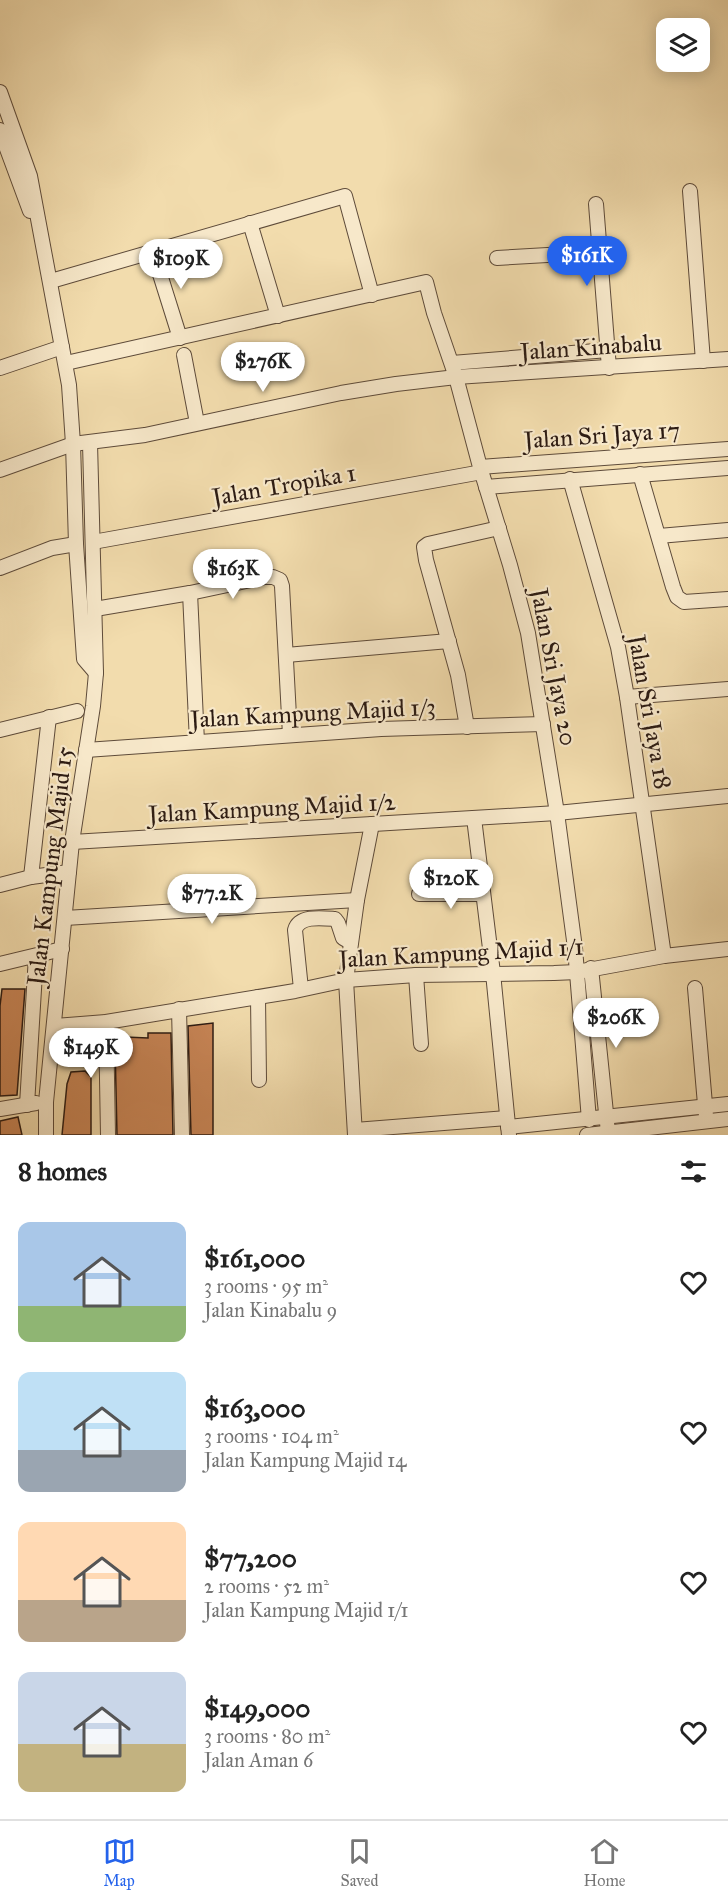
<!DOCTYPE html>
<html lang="en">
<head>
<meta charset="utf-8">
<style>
	:root { --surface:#fff; --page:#f2f2f2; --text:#222; --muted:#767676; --line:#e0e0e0; --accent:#2563eb }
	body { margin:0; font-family:"IM FELL Great Primer",serif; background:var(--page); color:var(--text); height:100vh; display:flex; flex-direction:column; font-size:22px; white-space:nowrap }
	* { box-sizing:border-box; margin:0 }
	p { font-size:20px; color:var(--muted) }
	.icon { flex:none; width:33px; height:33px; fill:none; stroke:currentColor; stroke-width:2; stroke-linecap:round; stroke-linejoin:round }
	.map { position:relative; height:1135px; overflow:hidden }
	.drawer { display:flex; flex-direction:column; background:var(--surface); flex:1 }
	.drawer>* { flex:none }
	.tools { position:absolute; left:656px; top:18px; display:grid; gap:12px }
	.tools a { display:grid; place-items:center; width:54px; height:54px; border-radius:12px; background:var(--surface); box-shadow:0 3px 15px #0003; font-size:30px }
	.price { position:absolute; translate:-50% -51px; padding:0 14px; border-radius:21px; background:#fff; color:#222; font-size:20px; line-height:39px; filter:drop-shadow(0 2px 3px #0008) }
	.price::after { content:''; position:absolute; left:50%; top:36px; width:18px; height:14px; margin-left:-9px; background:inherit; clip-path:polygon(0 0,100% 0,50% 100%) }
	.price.selected { background:var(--accent); color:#fff }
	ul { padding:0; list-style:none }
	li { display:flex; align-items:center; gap:18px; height:150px; padding:0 18px }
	li span { display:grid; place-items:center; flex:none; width:168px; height:120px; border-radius:12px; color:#555 }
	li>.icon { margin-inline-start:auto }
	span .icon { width:72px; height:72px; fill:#fffc; stroke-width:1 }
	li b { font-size:26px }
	h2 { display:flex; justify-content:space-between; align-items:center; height:72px; padding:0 18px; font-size:26px }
	.tab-bar { display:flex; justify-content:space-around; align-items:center; height:84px; border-top:2px solid var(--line); background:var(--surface); font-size:16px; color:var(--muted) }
	.tab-bar a { display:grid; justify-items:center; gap:3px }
	.tab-bar .selected { color:var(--accent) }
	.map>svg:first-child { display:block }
	.building { fill:#c88556; stroke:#2c1b13; stroke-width:1.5 }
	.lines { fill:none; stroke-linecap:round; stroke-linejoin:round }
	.minor-casing { stroke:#5e4b3a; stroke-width:16 }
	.minor { stroke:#f7e8ca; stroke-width:14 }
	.labels { text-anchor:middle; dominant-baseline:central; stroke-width:4.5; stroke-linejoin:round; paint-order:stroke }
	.street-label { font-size:24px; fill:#2c1b13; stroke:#f7e8ca }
</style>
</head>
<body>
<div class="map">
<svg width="728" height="1135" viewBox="0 0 728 1135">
	<rect width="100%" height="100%" fill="#f2dcad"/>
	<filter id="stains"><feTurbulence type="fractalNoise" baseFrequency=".00333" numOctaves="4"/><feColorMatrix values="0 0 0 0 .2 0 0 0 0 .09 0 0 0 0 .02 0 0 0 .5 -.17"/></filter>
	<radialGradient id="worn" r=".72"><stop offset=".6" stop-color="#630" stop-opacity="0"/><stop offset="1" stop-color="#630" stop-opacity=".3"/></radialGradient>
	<g class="building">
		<polygon points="2,989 25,989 17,1095 0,1096 0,1006"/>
		<polygon points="213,1023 213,1135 191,1135 188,1026"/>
		<polygon points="148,1033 171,1033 173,1135 117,1135 115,1044 125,1037 148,1038"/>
		<polygon points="85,1071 91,1077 91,1135 62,1135 67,1084 71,1072"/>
		<polygon points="18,1117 22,1135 0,1135 0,1121"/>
	</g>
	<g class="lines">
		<defs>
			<g id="minor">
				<polyline points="0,92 30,176 69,385 73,444 76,544 84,659 96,673"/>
				<polyline points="0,130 30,211"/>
				<polyline points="690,191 703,361"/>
				<polyline points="596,204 609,368"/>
				<polyline points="250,223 278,316"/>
				<polyline points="153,252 180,338"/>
				<polyline points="497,258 600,252"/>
				<polyline points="51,281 345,196 372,295"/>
				<polyline points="184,355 197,423"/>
				<polyline points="66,363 426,282 434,313 456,377 480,467 510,565 528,633 557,813 575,948 589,1120"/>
				<polyline points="452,363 608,350"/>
				<polyline points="0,368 62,347"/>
				<polyline points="480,467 728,449"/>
				<polyline points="0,470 73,444 145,435 341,393 396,384 456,377 728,359"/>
				<polyline points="640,474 673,587 677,597 684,602 728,599"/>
				<polyline points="570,479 618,647 627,697 664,956"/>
				<polyline points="486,487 728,468"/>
				<polyline points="659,536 728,530"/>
				<polyline points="93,542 482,472"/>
				<polyline points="0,568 52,548 76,544"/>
				<polyline points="190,593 197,742"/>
				<polyline points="95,609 190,593 265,577 273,577 280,580 282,586 290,735"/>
				<polyline points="286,655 449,641"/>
				<polyline points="627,697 728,689"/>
				<polyline points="467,727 458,675 426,560 424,547 428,544 499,528"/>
				<polyline points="0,730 77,711"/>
				<polyline points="86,750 381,729 543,724"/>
				<polyline points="474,818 493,973 509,1135"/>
				<polyline points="72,842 557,813 728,796"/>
				<polyline points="31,877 49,717"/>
				<polyline points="0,885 31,877 69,872"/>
				<polyline points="419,894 483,894"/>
				<polyline points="65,918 357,900"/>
				<polyline points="0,964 62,949"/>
				<polyline points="591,968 608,1132"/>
				<polyline points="416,975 421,1044"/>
				<polyline points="695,988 706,1116"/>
				<path d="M301,989l-6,-59c4,-15 27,-12 40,-11l3,4 5,15 7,4"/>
				<polyline points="258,997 259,1080"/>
				<polyline points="179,1009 182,1135"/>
				<polyline points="106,1022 108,1135"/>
				<polyline points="55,1026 106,1022 295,991 346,980 416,975 554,973 577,972 664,956 728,949"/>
				<polyline points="27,1105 36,956"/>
				<polyline points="0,1109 36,1103"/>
				<polyline points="508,1127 728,1104"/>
				<polyline points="355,1130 507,1118"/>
				<polyline points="46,1135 46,1102 72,842 93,706 96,673 90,443"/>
				<polyline points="355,1135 346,980 357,900 372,824"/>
				<polyline points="587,1135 728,1119"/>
			</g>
		</defs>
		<use href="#minor" class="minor-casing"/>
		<use href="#minor" class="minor"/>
	</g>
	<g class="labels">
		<g class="street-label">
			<text transform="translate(591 347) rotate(-4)">Jalan Kinabalu</text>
			<text transform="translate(602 435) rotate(-4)">Jalan Sri Jaya 17</text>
			<text transform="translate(284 485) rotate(-10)">Jalan Tropika 1</text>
			<text transform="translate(554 667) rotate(79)">Jalan Sri Jaya 20</text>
			<text transform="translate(650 712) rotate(80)">Jalan Sri Jaya 18</text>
			<text transform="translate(313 713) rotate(-3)">Jalan Kampung Majid 1/3</text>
			<text transform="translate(272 808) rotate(-3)">Jalan Kampung Majid 1/2</text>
			<text transform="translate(50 866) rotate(-83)">Jalan Kampung Majid 15</text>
			<text transform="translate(461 953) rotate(-3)">Jalan Kampung Majid 1/1</text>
		</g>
	</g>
	<rect width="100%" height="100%" filter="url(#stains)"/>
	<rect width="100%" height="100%" fill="url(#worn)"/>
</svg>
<div class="tools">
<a><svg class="icon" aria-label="layers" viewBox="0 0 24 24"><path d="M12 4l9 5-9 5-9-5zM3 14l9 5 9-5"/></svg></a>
</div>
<b class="price selected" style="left:587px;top:287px">$161K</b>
<b class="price" style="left:181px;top:290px">$109K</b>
<b class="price" style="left:263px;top:393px">$276K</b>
<b class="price" style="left:233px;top:600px">$163K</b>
<b class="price" style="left:451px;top:910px">$120K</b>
<b class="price" style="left:212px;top:925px">$77.2K</b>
<b class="price" style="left:616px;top:1049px">$206K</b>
<b class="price" style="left:91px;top:1079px">$149K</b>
</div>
<section class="drawer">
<h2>8 homes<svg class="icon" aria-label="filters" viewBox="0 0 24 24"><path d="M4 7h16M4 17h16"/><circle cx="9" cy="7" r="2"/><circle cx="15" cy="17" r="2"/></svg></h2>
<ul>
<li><span style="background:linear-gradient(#a9c7e8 70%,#8fb573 0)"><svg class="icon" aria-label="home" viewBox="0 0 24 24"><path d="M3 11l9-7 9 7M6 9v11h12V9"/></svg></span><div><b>$161,000</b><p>3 rooms · 95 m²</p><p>Jalan Kinabalu 9</p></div><svg class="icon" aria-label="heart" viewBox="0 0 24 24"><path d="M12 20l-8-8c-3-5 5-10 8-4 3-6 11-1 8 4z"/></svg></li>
<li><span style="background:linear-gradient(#bfe0f5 65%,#9aa5b1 0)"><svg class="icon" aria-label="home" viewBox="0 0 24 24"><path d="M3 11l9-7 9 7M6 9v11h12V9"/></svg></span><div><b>$163,000</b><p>3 rooms · 104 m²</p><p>Jalan Kampung Majid 14</p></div><svg class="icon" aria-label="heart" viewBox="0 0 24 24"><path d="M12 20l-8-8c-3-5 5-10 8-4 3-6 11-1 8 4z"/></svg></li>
<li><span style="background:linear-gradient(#ffd9b3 65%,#b9a48a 0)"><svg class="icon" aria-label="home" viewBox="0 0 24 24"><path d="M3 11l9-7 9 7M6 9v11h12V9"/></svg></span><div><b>$77,200</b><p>2 rooms · 52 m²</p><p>Jalan Kampung Majid 1/1</p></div><svg class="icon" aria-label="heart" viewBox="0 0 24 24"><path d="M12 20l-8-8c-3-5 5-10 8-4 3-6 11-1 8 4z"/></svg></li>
<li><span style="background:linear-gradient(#c9d6e8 60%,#c2b280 0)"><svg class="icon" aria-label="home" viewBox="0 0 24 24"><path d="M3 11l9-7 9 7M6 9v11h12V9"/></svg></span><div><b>$149,000</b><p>3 rooms · 80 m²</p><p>Jalan Aman 6</p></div><svg class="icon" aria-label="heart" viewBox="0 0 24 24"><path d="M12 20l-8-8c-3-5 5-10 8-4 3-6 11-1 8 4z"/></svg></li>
</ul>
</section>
<nav class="tab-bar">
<a class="selected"><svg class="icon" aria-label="map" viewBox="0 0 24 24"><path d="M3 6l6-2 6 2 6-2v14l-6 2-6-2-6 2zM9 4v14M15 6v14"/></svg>Map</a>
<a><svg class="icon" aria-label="saved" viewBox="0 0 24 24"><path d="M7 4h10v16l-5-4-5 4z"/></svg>Saved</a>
<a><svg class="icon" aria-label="home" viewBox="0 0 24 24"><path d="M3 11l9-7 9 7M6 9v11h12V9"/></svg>Home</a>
</nav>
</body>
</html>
